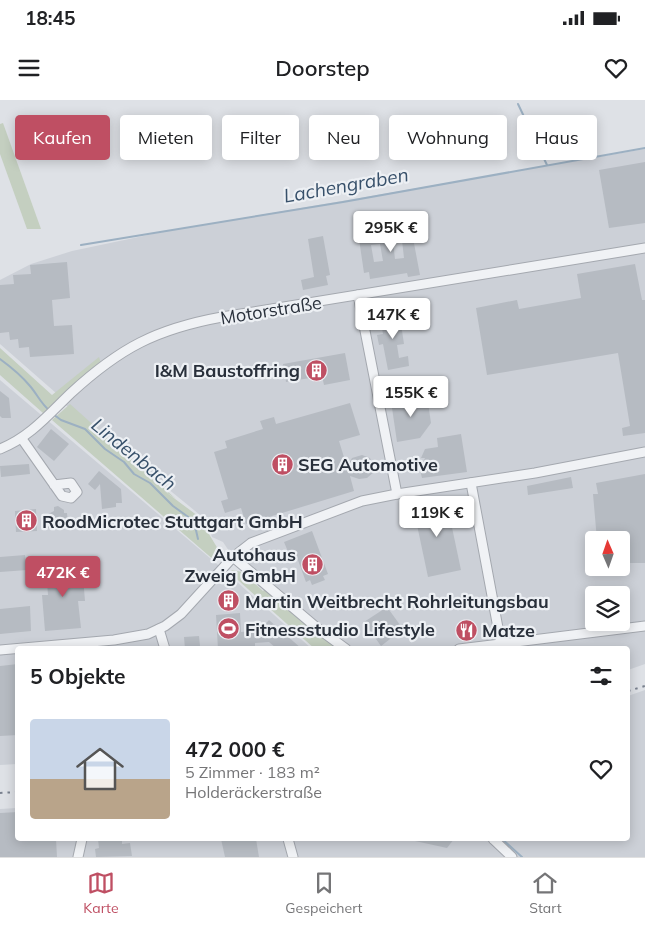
<!DOCTYPE html>
<html lang="de">
<head>
<meta charset="utf-8">
<style>
	:root { --surface:#fff; --page:#f2f2f2; --text:#202124; --muted:#757577; --line:#e0e0e0; --accent:#bf4f63 }
	body { margin:0; font-family:Mulish,sans-serif; background:var(--page); color:var(--text); height:100vh; display:flex; flex-direction:column; font-size:19px; white-space:nowrap }
	* { box-sizing:border-box; margin:0 }
	p { font-size:16px; color:var(--muted) }
	.icon { flex:none; width:28px; height:28px; fill:none; stroke:currentColor; stroke-width:2; stroke-linecap:round; stroke-linejoin:round }
	.map { position:relative; flex:1; overflow:hidden }
	.panel { position:absolute; left:15px; top:546px; width:615px; height:195px; display:flex; flex-direction:column; background:var(--surface); border-radius:5px; box-shadow:0 2px 12px #0003 }
	.panel>* { flex:none }
	.hud { position:absolute; left:15px; top:15px; width:615px; height:45px; display:flex; gap:10px }
	.needle { width:32px; rotate:358deg }
	.controls { position:absolute; left:585px; top:431px; display:grid; gap:10px }
	.controls a { display:grid; place-items:center; width:45px; height:45px; border-radius:5px; background:var(--surface); box-shadow:0 2px 12px #0003; font-size:25px }
	.price { position:absolute; translate:-50% -42px; padding:0 11px; border-radius:5px; background:#fff; color:#222; font-size:16px; line-height:32px; filter:drop-shadow(0 1px 2px #0008) }
	.price::after { content:''; position:absolute; left:50%; top:30px; width:15px; height:11px; margin-left:-8px; background:inherit; clip-path:polygon(0 0,100% 0,50% 100%) }
	.price.selected { background:var(--accent); color:#fff }
	ul { padding:0; list-style:none }
	li { display:flex; align-items:center; gap:15px; height:125px; padding:0 15px }
	li+li { border-top:1px solid var(--line) }
	li span { display:grid; place-items:center; flex:none; width:140px; height:100px; border-radius:5px; color:#555 }
	li>.icon { margin-inline-start:auto }
	span .icon { width:60px; height:60px; fill:#fffc; stroke-width:1 }
	li b { font-size:21px }
	h2 { display:flex; justify-content:space-between; align-items:center; height:60px; padding:0 15px; font-size:21px }
	.pill { padding:0 18px; border-radius:5px; background:var(--surface); box-shadow:0 2px 12px #0003; font-size:18px; line-height:45px }
	.pill.selected { background:var(--accent); color:#fff }
	.status { display:flex; justify-content:space-between; align-items:center; height:35px; padding:0 25px; background:var(--surface); direction:ltr }
	.status svg { height:14px; fill:currentColor }
	header { display:flex; justify-content:space-between; align-items:center; height:65px; padding:0 15px; background:var(--surface); font-size:22px; font-weight:600 }
	.dock { display:flex; justify-content:space-around; align-items:center; height:70px; border-top:1px solid var(--line); background:var(--surface); font-size:14px; color:var(--muted) }
	.dock a { display:grid; justify-items:center; gap:2px }
	.dock .selected { color:var(--accent) }
	.map>svg:first-child { display:block }
	.built { fill:#ccd0d7; fill-rule:evenodd }
	.green { fill:#c4cfc0 }
	.lines { fill:none; stroke-linecap:round; stroke-linejoin:round }
	.stream { stroke:#9cb0c2; stroke-width:2 }
	.building { fill:#b6bbc2; fill-rule:evenodd }
	.minor-casing { stroke:#a4a8af; stroke-width:11 }
	.minor { stroke:#f0f2f5; stroke-width:9 }
	.rail { stroke:#79818e; stroke-width:2; stroke-dasharray:2.5 5; stroke-linecap:butt }
	.labels { text-anchor:middle; dominant-baseline:central; stroke-width:4.5; stroke-linejoin:round; paint-order:stroke }
	.street-label { font-size:18px; fill:#29303b; stroke:#edf0f4 }
	.poi-label { font-size:18px; font-weight:bold; fill:#29303b; stroke:#edf0f4; text-anchor:start }
	.water-label { font-size:19px; font-style:italic; fill:#37506a; stroke:#edf0f4 }
</style>
</head>
<body>
<div class="status"><b>18:45</b><svg viewBox="0 0 49 12"><path d="M0 12V9h3v3zM5 12V6h3v6zM10 12V3h3v9zM15 12V0h3v12zM26 1h20v11H26zM47 4h2v5h-2z"/></svg></div>
<header><svg class="icon" aria-label="menu" viewBox="0 0 24 24"><path d="M4 6h16M4 12h16M4 18h16"/></svg>Doorstep<svg class="icon" aria-label="heart" viewBox="0 0 24 24"><path d="M12 20l-8-8c-3-5 5-10 8-4 3-6 11-1 8 4z"/></svg></header>
<div class="map">
<svg width="645" height="757" viewBox="0 0 645 757">
	<rect width="100%" height="100%" fill="#dee1e6"/>
	<g class="built">
		<path d="M645,49v515l-17,6v-21h-282l-113,-92 -10,-15 -11,-5 -3,-9 -9,-13 -138,-113 -6,-9 -56,-49v-64l31,-16 41,-13 95,-20zM594,440h27v28h-27zM594,495h27v27h-27z"/>
		<polygon points="0,280 217,464 312,549 18,549 17,664 0,665"/>
		<polygon points="645,590 645,757 0,757 0,709 17,708 18,739 628,739 628,596"/>
	</g>
	<g class="green">
		<polygon points="3,23 41,129 27,129 0,54 0,24"/>
		<polygon points="0,248 52,295 99,257 101,263 43,313 0,275"/>
		<polygon points="70,304 176,399 163,390 198,416 218,449 219,455 215,461 52,320"/>
		<polygon points="233,470 242,472 263,491 265,489 341,549 315,549 229,472"/>
	</g>
	<g class="lines">
		<g class="stream">
			<polyline points="518,4 547,65"/>
			<polyline points="81,145 343,102 645,48"/>
			<path d="M0,259c11,8 21,16 30,27 7,8 11,18 20,25"/>
			<polyline points="53,314 61,320 85,329 105,349 124,362 134,374 150,383 173,406 191,419 195,426 198,439"/>
			<polyline points="502,739 522,757"/>
		</g>
	</g>
	<g class="building">
		<polygon points="645,62 645,123 609,128 599,70"/>
		<path d="M415,124l2,13 -4,1 7,37 -12,2 -1,-4 -37,6 -1,-7 -5,1 -5,-34 26,-4 -1,-5zM402,140l2,18 -9,1 -2,-17zM380,144l3,17 -9,1 -3,-17z"/>
		<polygon points="323,136 330,175 326,176 328,185 303,190 301,180 314,177 308,139"/>
		<polygon points="67,162 70,198 52,200 54,226 72,225 74,254 30,257 29,247 19,248 18,239 10,240 9,232 0,233 0,185 14,184 13,175 31,174 30,165"/>
		<polygon points="635,164 642,200 645,200 645,333 623,336 622,328 630,326 618,253 487,275 476,208 517,200 519,209 581,198 577,174"/>
		<polygon points="405,212 407,223 401,224 404,244 397,245 399,258 408,256 409,266 388,270 383,244 379,245 377,235 383,234 380,217"/>
		<polygon points="345,253 350,280 324,285 322,276 286,282 283,264"/>
		<polygon points="0,291 9,298 11,318 2,318 0,316"/>
		<polygon points="427,296 431,323 420,338 397,342 391,301"/>
		<polygon points="350,303 360,335 339,341 347,367 352,358 362,355 370,358 374,367 374,372 367,378 359,379 350,376 354,391 246,424 241,408 225,413 221,401 228,399 214,352 227,348 225,341 263,329 260,321 274,317 276,324"/>
		<polygon points="51,329 69,344 54,361 37,347"/>
		<polygon points="461,334 467,372 422,378 420,370 425,358 421,358 425,349 438,347 437,338"/>
		<polygon points="29,364 30,374 1,377 0,366"/>
		<polygon points="99,371 121,389 122,403 116,403 116,407 102,409 100,384 95,390 88,384"/>
		<polygon points="645,374 645,463 621,463 621,440 597,440 593,394 598,394 596,383"/>
		<polygon points="571,377 573,388 528,395 527,386"/>
		<polygon points="446,399 461,470 428,477 413,406"/>
		<polygon points="58,406 64,410 64,413 67,413 68,425 64,430 52,430 46,427 46,415 54,411 54,407"/>
		<polygon points="36,409 37,431 16,432 15,411"/>
		<polygon points="312,431 328,474 323,476 325,480 312,485 310,480 306,482 295,452 289,454 284,442"/>
		<polygon points="25,455 27,470 0,472 0,457"/>
		<polygon points="82,465 85,501 78,501 81,528 45,531 42,495 48,495 46,468"/>
		<polygon points="226,491 238,501 231,510 219,500"/>
		<polygon points="30,506 31,531 0,534 0,509"/>
		<polygon points="387,507 403,529 381,546 364,522"/>
		<polygon points="240,513 241,532 260,530 269,520 302,549 277,549 269,542 255,543 255,549 218,549 216,515"/>
		<polygon points="199,536 200,546 185,549 184,537"/>
		<polygon points="18,564 18,635 0,636 0,566"/>
		<polygon points="18,712 18,739 56,739 57,757 0,757 0,713"/>
		<polygon points="98,739 122,739 122,744 130,743 132,756 96,757 95,749 99,748"/>
		<polygon points="221,739 256,739 259,757 225,757"/>
		<polygon points="415,739 454,739 447,748 415,741"/>
	</g>
	<g class="lines">
		<defs>
			<g id="minor">
				<polyline points="358,195 397,394"/>
				<polyline points="22,339 62,396 71,398 77,392 71,383 54,385"/>
				<path d="M0,349c30,-12 48,-34 71,-56 49,-45 85,-64 151,-76l423,-69"/>
				<polyline points="471,383 501,544"/>
				<polyline points="233,457 316,527 346,549"/>
				<polyline points="159,529 165,549"/>
				<polyline points="459,549 645,526"/>
				<polyline points="0,550 114,540 148,534 165,526 181,514 233,457 251,443 362,401 397,394 535,373 645,352"/>
				<polyline points="288,739 293,757"/>
				<polyline points="493,739 512,757"/>
				<polyline points="78,757 82,739"/>
			</g>
		</defs>
		<use href="#minor" class="minor-casing"/>
		<use href="#minor" class="minor"/>
		<g class="rail">
			<polyline points="628,591 645,586"/>
			<polyline points="0,693 18,692"/>
		</g>
	</g>
	<defs>
		<symbol id="building-disc" viewBox="-11 -11 22 22"><circle r="9.5" fill="#bf4f63" stroke="#edf0f4"/><path d="M-4-6H4V6H1V3H-1V6H-4ZM-2.5-4.3h1.7v1.8h-1.7ZM.8-4.3h1.7v1.8H.8ZM-2.5-1h1.7V.8h-1.7ZM.8-1h1.7V.8H.8Z" fill="#fff"/></symbol>
		<symbol id="stadium-disc" viewBox="-11 -11 22 22"><circle r="9.5" fill="#bf4f63" stroke="#edf0f4"/><path d="M0-5a6.5 5 0 1 0 0 10a6.5 5 0 1 0 0-10ZM-3.5-1.8h7v3.6h-7Z" fill="#fff"/></symbol>
		<symbol id="restaurant-disc" viewBox="-11 -11 22 22"><circle r="9.5" fill="#bf4f63" stroke="#edf0f4"/><path d="M-5-6h1v4h1v-4h1v4h1v-4h1v5L-1.5 .5V6h-2V.5L-5-1ZM5-6V6H3V1.5H1.5Q1.5-4 5-6Z" fill="#fff"/></symbol>
	</defs>
	<g fill-rule="evenodd">
		<use href="#building-disc" x="304" y="258" width="25" height="25"/>
		<use href="#building-disc" x="270" y="352" width="25" height="25"/>
		<use href="#building-disc" x="14" y="408" width="25" height="25"/>
		<use href="#building-disc" x="300" y="452" width="25" height="25"/>
		<use href="#building-disc" x="216" y="488" width="25" height="25"/>
		<use href="#stadium-disc" x="216" y="516" width="25" height="25"/>
		<use href="#restaurant-disc" x="454" y="518" width="25" height="25"/>
	</g>
	<g class="labels">
		<g class="street-label">
			<text transform="translate(271 210) rotate(-9)">Motorstraße</text>
		</g>
		<g class="poi-label">
			<text x="300" y="270" text-anchor="end">I&amp;M Baustoffring</text>
			<text x="298" y="364">SEG Automotive</text>
			<text x="42" y="421">RoodMicrotec Stuttgart GmbH</text>
			<text x="296" y="454" text-anchor="end">Autohaus<tspan x="296" dy="21">Zweig GmbH</tspan></text>
			<text x="245" y="501">Martin Weitbrecht Rohrleitungsbau</text>
			<text x="245" y="529">Fitnessstudio Lifestyle</text>
			<text x="482" y="530">Matze</text>
		</g>
		<g class="water-label">
			<text transform="translate(346 85) rotate(-10)">Lachengraben</text>
			<text transform="translate(134 354) rotate(39)">Lindenbach</text>
		</g>
	</g>
</svg>
<div class="controls">
<a><svg class="needle" viewBox="-14 -14 28 28"><path d="M0-13l5 13h-10z" fill="#e53935"/><path d="M0 13l5-13h-10z" fill="#757577"/></svg></a>
<a><svg class="icon" aria-label="layers" viewBox="0 0 24 24"><path d="M12 4l9 5-9 5-9-5zM3 14l9 5 9-5"/></svg></a>
</div>
<b class="price" style="left:391px;top:153px">295K €</b>
<b class="price" style="left:393px;top:240px">147K €</b>
<b class="price" style="left:411px;top:318px">155K €</b>
<b class="price" style="left:437px;top:438px">119K €</b>
<b class="price selected" style="left:63px;top:498px">472K €</b>
<div class="hud">
<a class="pill selected">Kaufen</a>
<a class="pill">Mieten</a>
<a class="pill">Filter</a>
<a class="pill">Neu</a>
<a class="pill">Wohnung</a>
<a class="pill">Haus</a>
</div>
<section class="panel">
<h2>5 Objekte<svg class="icon" aria-label="filters" viewBox="0 0 24 24"><path d="M4 7h16M4 17h16"/><circle cx="9" cy="7" r="2"/><circle cx="15" cy="17" r="2"/></svg></h2>
<ul>
<li><span style="background:linear-gradient(#c9d6e8 60%,#b9a48a 0)"><svg class="icon" aria-label="home" viewBox="0 0 24 24"><path d="M3 11l9-7 9 7M6 9v11h12V9"/></svg></span><div><b>472 000 €</b><p>5 Zimmer · 183 m²</p><p>Holderäckerstraße</p></div><svg class="icon" aria-label="heart" viewBox="0 0 24 24"><path d="M12 20l-8-8c-3-5 5-10 8-4 3-6 11-1 8 4z"/></svg></li>
</ul>
</section>
</div>
<nav class="dock">
<a class="selected"><svg class="icon" aria-label="map" viewBox="0 0 24 24"><path d="M3 6l6-2 6 2 6-2v14l-6 2-6-2-6 2zM9 4v14M15 6v14"/></svg>Karte</a>
<a><svg class="icon" aria-label="saved" viewBox="0 0 24 24"><path d="M7 4h10v16l-5-4-5 4z"/></svg>Gespeichert</a>
<a><svg class="icon" aria-label="home" viewBox="0 0 24 24"><path d="M3 11l9-7 9 7M6 9v11h12V9"/></svg>Start</a>
</nav>
</body>
</html>
